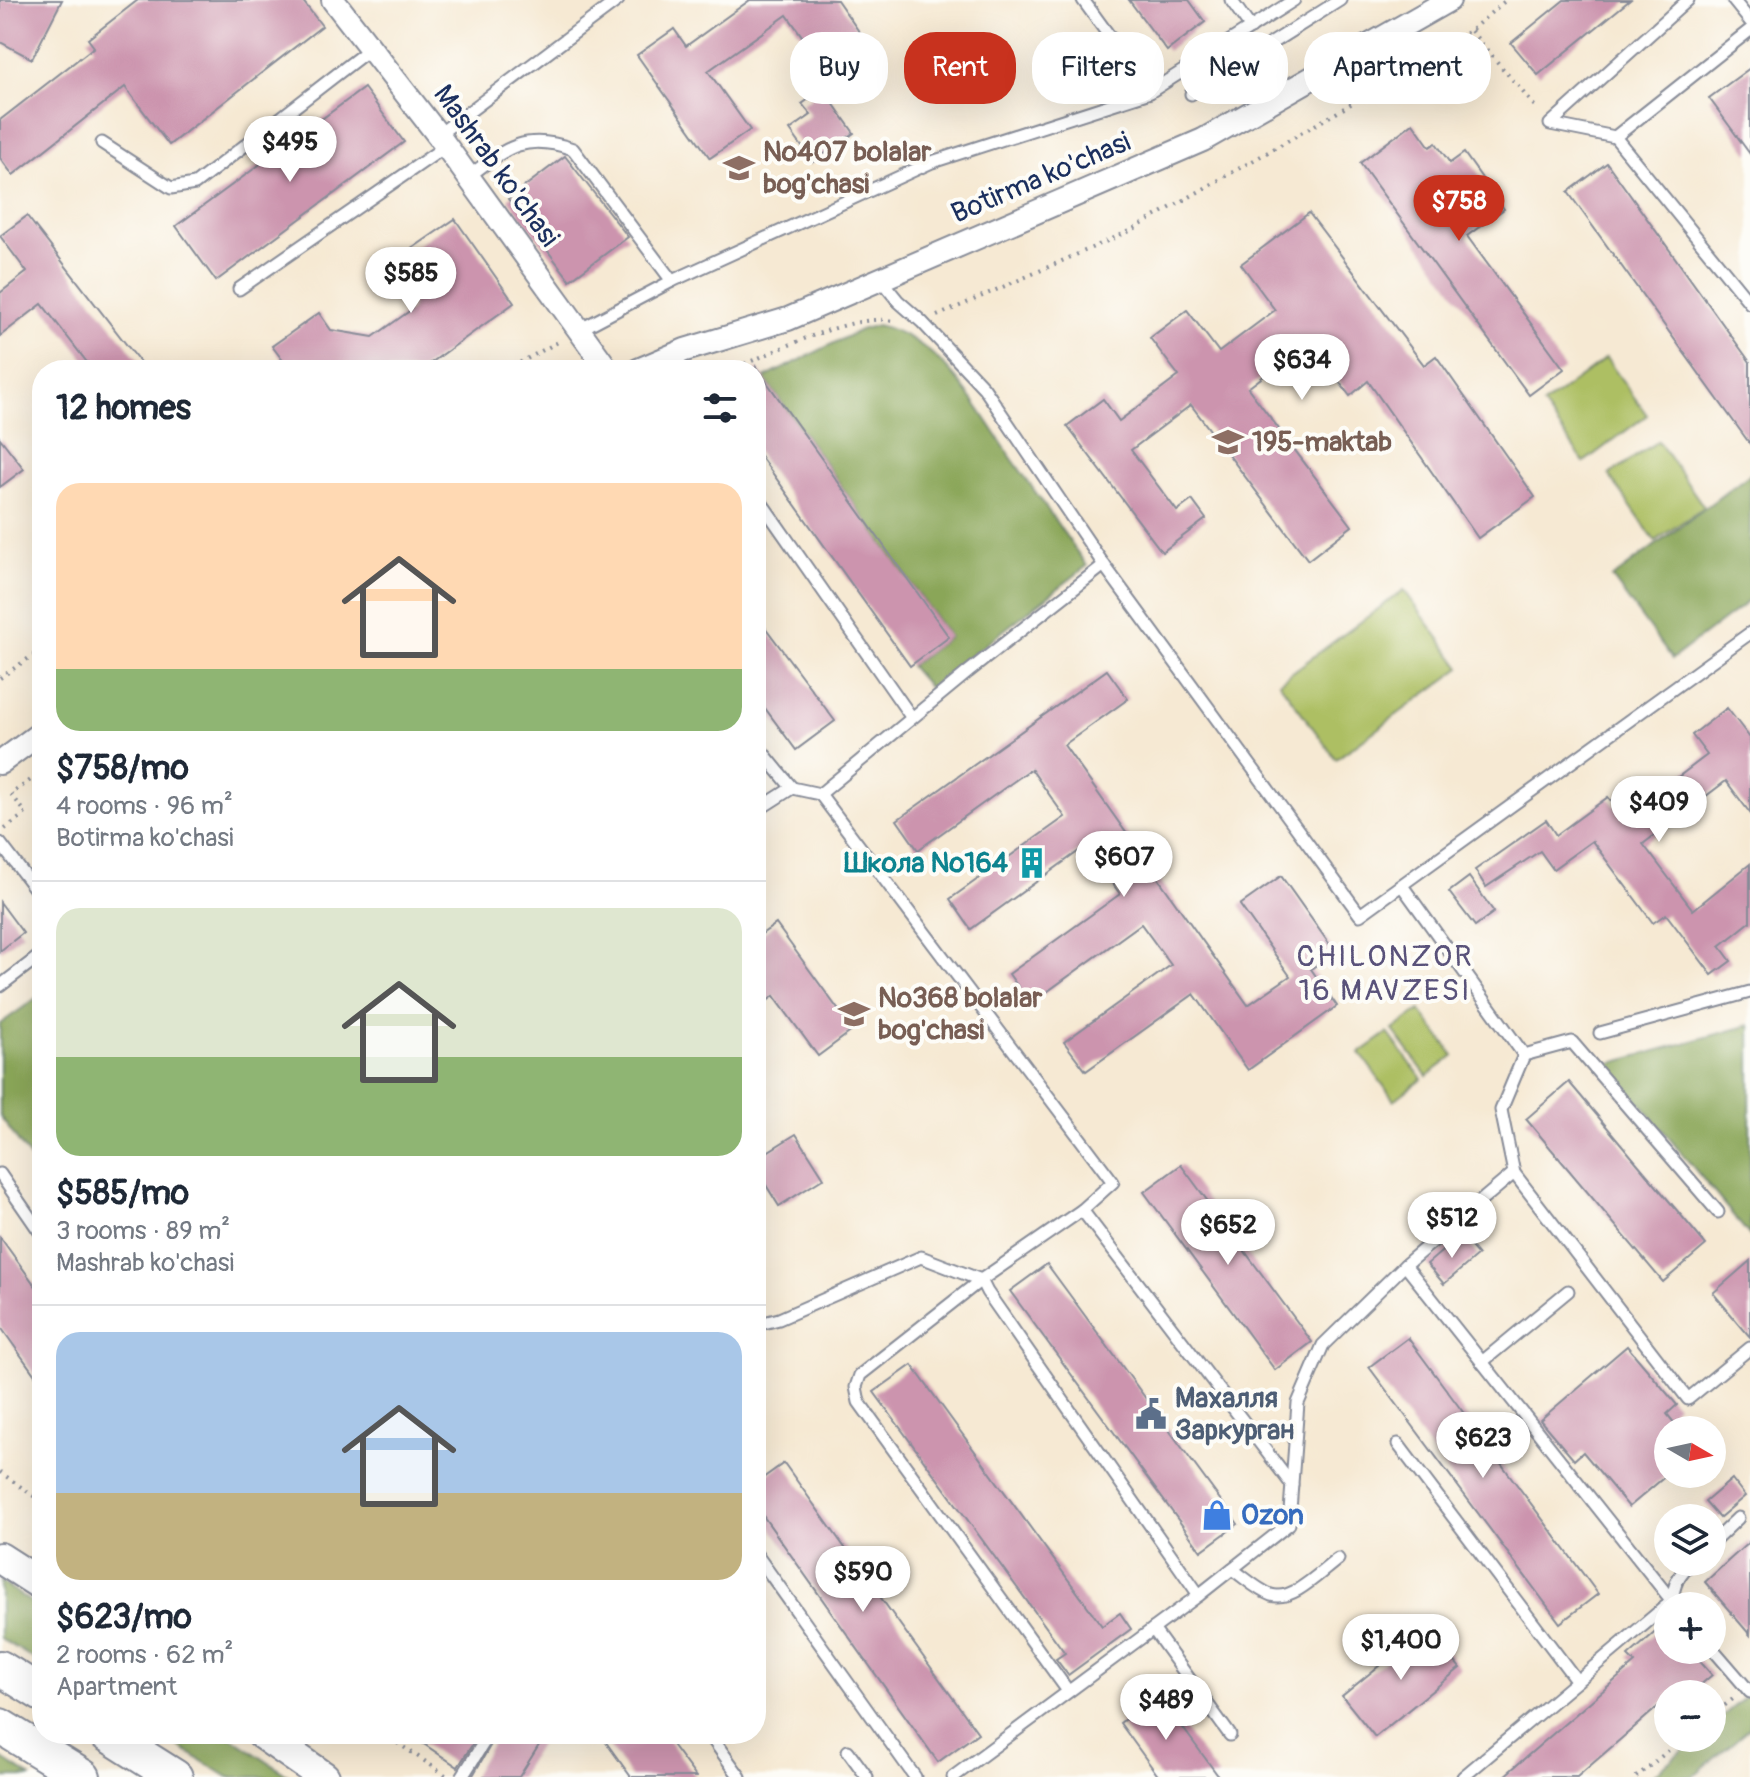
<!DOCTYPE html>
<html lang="en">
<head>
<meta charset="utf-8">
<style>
	:root { --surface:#fff; --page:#f6f6f7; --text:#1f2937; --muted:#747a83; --line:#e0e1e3; --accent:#c8321e }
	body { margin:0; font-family:Pangolin,sans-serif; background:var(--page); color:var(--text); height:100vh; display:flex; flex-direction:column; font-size:30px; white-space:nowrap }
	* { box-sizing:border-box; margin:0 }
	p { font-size:26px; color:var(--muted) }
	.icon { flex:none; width:44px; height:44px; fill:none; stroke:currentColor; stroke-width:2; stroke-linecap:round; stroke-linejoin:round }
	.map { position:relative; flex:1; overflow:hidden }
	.details { position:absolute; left:32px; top:360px; width:734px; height:1384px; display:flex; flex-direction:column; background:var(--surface); border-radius:32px; box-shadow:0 8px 32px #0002 }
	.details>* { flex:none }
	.guide { position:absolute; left:790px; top:32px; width:760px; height:72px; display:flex; gap:16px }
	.needle { width:52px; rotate:99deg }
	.tools { position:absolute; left:1654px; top:1416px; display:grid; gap:16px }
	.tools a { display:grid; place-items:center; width:72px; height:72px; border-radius:50%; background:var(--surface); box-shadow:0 8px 32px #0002; font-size:40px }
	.price { position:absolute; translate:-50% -68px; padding:0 18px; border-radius:28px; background:#fff; color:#222; font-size:26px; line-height:52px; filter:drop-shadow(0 2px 4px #0008) }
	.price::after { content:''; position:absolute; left:50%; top:48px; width:24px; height:18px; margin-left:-12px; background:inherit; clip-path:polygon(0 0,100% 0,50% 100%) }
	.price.selected { background:var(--accent); color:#fff }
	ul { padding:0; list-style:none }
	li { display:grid; align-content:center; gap:16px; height:424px; padding:0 24px }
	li+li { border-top:2px solid var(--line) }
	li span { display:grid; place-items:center; height:248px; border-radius:24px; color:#555 }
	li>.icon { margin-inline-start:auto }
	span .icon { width:144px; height:144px; fill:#fffc; stroke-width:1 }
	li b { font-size:34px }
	h2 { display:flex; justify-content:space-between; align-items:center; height:96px; padding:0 24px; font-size:34px }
	.pill { padding:0 28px; border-radius:32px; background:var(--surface); box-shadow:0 8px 32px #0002; font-size:28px; line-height:72px }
	.pill.selected { background:var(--accent); color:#fff }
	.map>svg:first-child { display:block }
	.green { fill:#adbf63; stroke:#647760; stroke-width:2 }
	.forest { fill:#8aa659; stroke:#526a5c; stroke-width:2 }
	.building { fill:#cc94ae }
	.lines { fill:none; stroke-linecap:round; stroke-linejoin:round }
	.lane-casing { stroke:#888c98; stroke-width:15 }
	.street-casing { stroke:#888c98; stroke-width:26 }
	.secondary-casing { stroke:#888c98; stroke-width:34 }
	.primary-casing { stroke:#888c98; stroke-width:38 }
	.path { stroke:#888c98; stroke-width:4; stroke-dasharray:2 6; stroke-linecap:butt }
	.lane { stroke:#fff; stroke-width:11 }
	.street { stroke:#fff; stroke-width:22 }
	.secondary { stroke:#fff; stroke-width:30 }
	.primary { stroke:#fff; stroke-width:34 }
	.labels { text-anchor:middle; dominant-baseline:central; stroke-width:8; stroke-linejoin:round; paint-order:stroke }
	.education-label { font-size:28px; font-weight:bold; fill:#785e54; stroke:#fdfcf7; text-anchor:start }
	.street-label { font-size:28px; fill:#1b2f5e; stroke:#fdfcf7 }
	.culture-label { font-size:28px; font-weight:bold; fill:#0d838f; stroke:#fdfcf7; text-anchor:end }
	.service-label { font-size:28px; font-weight:bold; fill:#4e5e75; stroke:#fdfcf7; text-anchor:start }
	.shop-label { font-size:28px; font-weight:bold; fill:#366cbe; stroke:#fdfcf7; text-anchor:start }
	.neighbourhood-label { font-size:30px; letter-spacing:2px; fill:#59527a; stroke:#fdfcf7 }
</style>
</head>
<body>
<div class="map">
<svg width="1750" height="1777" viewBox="0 0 1750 1777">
	<rect width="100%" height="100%" fill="#fdfcf7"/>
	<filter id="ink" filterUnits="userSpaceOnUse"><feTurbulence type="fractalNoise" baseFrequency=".0125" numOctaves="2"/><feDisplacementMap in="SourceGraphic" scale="16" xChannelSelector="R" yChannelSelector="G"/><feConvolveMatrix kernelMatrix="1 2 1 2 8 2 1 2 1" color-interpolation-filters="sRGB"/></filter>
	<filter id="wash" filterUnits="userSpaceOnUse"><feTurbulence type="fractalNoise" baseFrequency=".006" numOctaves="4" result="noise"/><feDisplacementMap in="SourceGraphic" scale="32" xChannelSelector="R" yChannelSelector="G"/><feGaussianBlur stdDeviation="1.8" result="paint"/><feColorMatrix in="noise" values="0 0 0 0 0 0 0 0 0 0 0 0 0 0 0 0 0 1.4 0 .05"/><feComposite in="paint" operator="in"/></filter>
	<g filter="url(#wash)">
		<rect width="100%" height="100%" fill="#f6e9d3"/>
		<g class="green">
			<polygon points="1606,358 1647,415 1584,462 1543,405"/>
			<polygon points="1658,441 1704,507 1655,541 1609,475"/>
			<polygon points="1404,590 1461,668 1336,759 1279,682"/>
			<polygon points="1420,1010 1454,1056 1427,1076 1393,1030"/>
			<polygon points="1388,1033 1422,1079 1394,1100 1360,1053"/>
		</g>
		<g class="forest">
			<path d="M877,325c66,15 101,84 136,135 25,35 49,71 74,106l-158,122 -19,-22 39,-29 -185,-259 96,-48z"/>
			<polygon points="1750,474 1750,600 1672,659 1612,578"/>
			<polygon points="42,994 42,1175 0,1116 0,1024"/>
			<polygon points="1750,1025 1750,1236 1608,1064"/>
			<polygon points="0,1581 42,1610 42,1664 0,1638"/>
			<polygon points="1750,1693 1750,1728 1692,1777 1651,1777 1697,1738 1712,1738 1712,1725"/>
			<polygon points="158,1734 226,1734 290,1777 228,1777"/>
			<polygon points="0,1757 28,1775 32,1777 0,1777"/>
		</g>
		<g id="blocks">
			<g class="building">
				<polygon points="0,0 62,0 32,59 0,42"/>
				<polygon points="138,0 302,0 322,26 169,145 125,87 13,175 0,158 0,120 94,47 88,39"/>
				<polygon points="750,0 837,0 869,46 829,74 787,15 708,71 750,130 710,158 637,55 674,29 686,46"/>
				<polygon points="1129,0 1189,0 1205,22 1167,51"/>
				<polygon points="1564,0 1630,0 1538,75 1511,43"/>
				<polygon points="1750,68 1750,154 1709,98"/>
				<polygon points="364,88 404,142 216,281 176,226"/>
				<polygon points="823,89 854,133 813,162 790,130 811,115 802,104"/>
				<polygon points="1413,123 1430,147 1436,143 1450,163 1464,153 1504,209 1467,236 1564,369 1529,395 1360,163"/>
				<polygon points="565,156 628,237 570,280 508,199"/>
				<polygon points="1607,163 1750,362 1750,444 1568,192"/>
				<polygon points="1309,213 1424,365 1436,356 1535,497 1478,538 1368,381 1350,396 1309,342 1248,388 1352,526 1308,560 1191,405 1131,450 1177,511 1192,500 1206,519 1162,552 1067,426 1103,399 1119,421 1179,376 1150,338 1187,310 1219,352 1275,310 1241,264"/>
				<polygon points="27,216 146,370 93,370 42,304 0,336 0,293 27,272 0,236"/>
				<polygon points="455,219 514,303 421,370 290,370 272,346 319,313 331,330 373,337 411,310 421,266 410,250"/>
				<polygon points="756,367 949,637 910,666 756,450"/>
				<polygon points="0,438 24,469 0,487"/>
				<polygon points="756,615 835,721 796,750 756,696"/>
				<polygon points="1107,670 1128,699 1064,745 1248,1005 1290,976 1240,905 1281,876 1335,952 1311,969 1337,1006 1248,1070 1194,994 1086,1071 1064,1042 1171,965 1141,924 1030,1004 1009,974 1120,894 1086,846 971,929 950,899 1065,817 1031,769 918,850 897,820"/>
				<polygon points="1727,708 1750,738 1750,813 1726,781 1643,844 1693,910 1750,864 1750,922 1720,946 1731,961 1712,975 1666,914 1653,923 1592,841 1553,869 1540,851 1486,887 1475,870 1546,820 1556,835 1608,797 1624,818 1707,755 1692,735"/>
				<polygon points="1469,877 1494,912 1475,926 1449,892"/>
				<polygon points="0,902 23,933 0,951"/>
				<polygon points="776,924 853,1030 818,1056 774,996 756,1009 756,938"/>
				<polygon points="1569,1082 1706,1245 1663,1282 1526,1119"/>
				<polygon points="796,1134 824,1178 779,1206 756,1169 756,1159"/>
				<polygon points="1181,1165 1312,1342 1275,1370 1144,1192"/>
				<polygon points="1461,1235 1478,1255 1444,1284 1427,1264"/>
				<polygon points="0,1237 42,1295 42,1385 0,1326"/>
				<polygon points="1750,1261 1750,1337 1713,1293"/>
				<polygon points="1047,1264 1238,1524 1201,1551 1010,1291"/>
				<polygon points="1408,1338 1598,1594 1560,1623 1369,1367"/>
				<polygon points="1627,1346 1677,1405 1667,1414 1680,1430 1668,1430 1668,1474 1629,1507 1583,1452 1574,1460 1540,1420"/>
				<polygon points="912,1365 1102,1626 1120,1613 1131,1629 1068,1675 1056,1659 1065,1653 874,1392"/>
				<polygon points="784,1463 978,1733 938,1762 756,1506 756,1483"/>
				<polygon points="1732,1479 1745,1496 1719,1518 1705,1502"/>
				<polygon points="1750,1541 1750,1635 1705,1582"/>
				<polygon points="1668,1621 1668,1650 1690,1650 1712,1675 1690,1694 1668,1694 1668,1698 1577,1777 1503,1777 1635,1663 1628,1656"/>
				<polygon points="1427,1627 1460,1668 1375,1737 1342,1696"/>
				<polygon points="1158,1694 1219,1777 1159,1777 1120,1723"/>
				<polygon points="409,1734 479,1734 458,1767"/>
				<polygon points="497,1734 546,1734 519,1777 472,1777"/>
				<polygon points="600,1734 664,1734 696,1777 631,1777"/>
			</g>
		</g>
	</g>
	<g filter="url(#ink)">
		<use href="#blocks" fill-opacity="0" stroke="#888c98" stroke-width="2"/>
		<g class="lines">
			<defs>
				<g id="lane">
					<polyline points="1083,0 1150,92"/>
					<polyline points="1231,0 1251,28"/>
					<polyline points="1688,0 1550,124 1615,137 1750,303"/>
					<polyline points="1733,0 1750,21"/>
					<polyline points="1191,94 1340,0"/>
					<polyline points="438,135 618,0"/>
					<polyline points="1615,137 1750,30"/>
					<polyline points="102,143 171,188 195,184 371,48"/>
					<path d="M468,177c38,-29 56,-45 105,-28l99,132"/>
					<polyline points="881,280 898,301 922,322 984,388 1104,565 1360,915 1750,633"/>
					<polyline points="239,289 446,146"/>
					<polyline points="579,330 672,281 932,162 1150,92 1294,0"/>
					<polyline points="756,495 912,718"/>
					<polyline points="756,744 792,788"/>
					<polyline points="756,811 792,788 820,794 968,672 1104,565"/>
					<polyline points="0,843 42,898"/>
					<polyline points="0,986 42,954"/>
					<polyline points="1600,1033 1750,992"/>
					<polyline points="1524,1055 1572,1042 1718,1212"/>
					<polyline points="1514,1173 1688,1399 1750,1348"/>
					<polyline points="0,1174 42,1235"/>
					<polyline points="1082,1210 1292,1485"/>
					<polyline points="1405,1265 1676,1606"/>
					<polyline points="756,1325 779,1319 921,1257 981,1280 1082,1210 1113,1182 820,794"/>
					<polyline points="1482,1362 1568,1291"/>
					<polyline points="1398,1444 1577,1681"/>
					<polyline points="1712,1543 1738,1518"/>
					<polyline points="756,1554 915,1777"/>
					<path d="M1232,1569c12,8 25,21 39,26 22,7 50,-24 67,-36"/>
					<polyline points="1153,1629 1230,1735"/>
					<polyline points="1712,1648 1750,1692"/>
					<polyline points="1068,1691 859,1402 856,1387 860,1375 981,1280 987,1292 1199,1595"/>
					<polyline points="709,1734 740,1777"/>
					<polyline points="848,1751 867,1777"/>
					<polyline points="462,1777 489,1734"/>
					<polyline points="953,1777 1199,1595 1289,1524 1298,1403 1323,1345 1405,1265 1514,1173 1501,1110 1524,1055 1403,887"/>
					<path d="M1463,1777l209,-176c2,-18 7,-27 20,-39"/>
				</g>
				<g id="street">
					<polyline points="333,0 438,135 608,370"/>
					<polyline points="638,370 685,350 788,319 1203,140 1449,0"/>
					<polyline points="0,763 42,732"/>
				</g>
				<g id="secondary">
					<polyline points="0,1558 42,1585"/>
					<polyline points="262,1734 324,1777"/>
				</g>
				<g id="primary">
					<polyline points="0,1668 42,1694"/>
					<polyline points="0,1726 83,1777"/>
					<polyline points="107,1734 175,1777"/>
				</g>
			</defs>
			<use href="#lane" class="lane-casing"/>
			<use href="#street" class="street-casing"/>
			<use href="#secondary" class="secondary-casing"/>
			<use href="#primary" class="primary-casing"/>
			<g class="path">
				<polyline points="1471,31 1538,110"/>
				<polyline points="937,316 1130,231 1336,113 1471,30 1506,0"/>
				<polyline points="506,370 560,341"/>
				<path d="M730,370c41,-16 122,-58 163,-49"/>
				<polyline points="0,678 42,649"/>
				<polyline points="5,829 26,813 11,794 42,772"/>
				<polyline points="0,1472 42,1502"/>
				<polyline points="1712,1715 1733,1699"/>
				<polyline points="384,1734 447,1776"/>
				<polyline points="1636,1777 1684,1738"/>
			</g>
			<use href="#lane" class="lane"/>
			<use href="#street" class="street"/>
			<use href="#secondary" class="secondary"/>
			<use href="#primary" class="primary"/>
		</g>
	</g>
	<defs>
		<symbol id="school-bare" viewBox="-9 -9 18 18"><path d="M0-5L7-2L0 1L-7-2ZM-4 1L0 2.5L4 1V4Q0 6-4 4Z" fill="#8d6e63" stroke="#fdfcf7" stroke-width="2.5" paint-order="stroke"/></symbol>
		<symbol id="building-bare" viewBox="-9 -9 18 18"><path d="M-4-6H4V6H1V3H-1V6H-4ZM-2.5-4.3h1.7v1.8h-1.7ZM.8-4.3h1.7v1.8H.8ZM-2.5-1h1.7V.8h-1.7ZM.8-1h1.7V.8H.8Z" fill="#0f9aa8" stroke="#fdfcf7" stroke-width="2.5" paint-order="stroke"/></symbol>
		<symbol id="civic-bare" viewBox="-9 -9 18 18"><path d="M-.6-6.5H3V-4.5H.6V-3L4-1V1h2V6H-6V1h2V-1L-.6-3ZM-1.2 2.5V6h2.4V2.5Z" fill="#5c6f8a" stroke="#fdfcf7" stroke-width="2.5" paint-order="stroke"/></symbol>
		<symbol id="shop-bare" viewBox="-9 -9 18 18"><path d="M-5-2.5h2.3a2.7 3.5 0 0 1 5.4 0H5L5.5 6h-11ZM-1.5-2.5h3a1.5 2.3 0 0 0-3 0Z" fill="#3f7fe0" stroke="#fdfcf7" stroke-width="2.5" paint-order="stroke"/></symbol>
	</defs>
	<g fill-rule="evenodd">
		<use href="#school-bare" x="717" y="146" width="44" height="44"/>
		<use href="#school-bare" x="1206" y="420" width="44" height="44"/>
		<use href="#building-bare" x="1010" y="841" width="44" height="44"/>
		<use href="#school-bare" x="832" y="992" width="44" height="44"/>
		<use href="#civic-bare" x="1129" y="1392" width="44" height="44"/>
		<use href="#shop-bare" x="1195" y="1493" width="44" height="44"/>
	</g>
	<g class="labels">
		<g class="education-label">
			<text x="763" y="152">№407 bolalar<tspan x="763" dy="32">bog'chasi</tspan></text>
			<text x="1252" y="442">195-maktab</text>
			<text x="878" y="998">№368 bolalar<tspan x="878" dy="32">bog'chasi</tspan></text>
		</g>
		<g class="street-label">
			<text transform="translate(496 166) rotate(54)">Mashrab ko'chasi</text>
			<text transform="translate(1041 178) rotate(-23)">Botirma ko'chasi</text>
		</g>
		<g class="culture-label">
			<text x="1008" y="863">Школа №164</text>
		</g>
		<g class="service-label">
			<text x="1175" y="1398">Махалля<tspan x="1175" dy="32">Заркурган</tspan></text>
		</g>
		<g class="shop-label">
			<text x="1241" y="1515">Ozon</text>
		</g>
		<g class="neighbourhood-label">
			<text x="1385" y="956">CHILONZOR<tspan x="1385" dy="34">16 MAVZESI</tspan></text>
		</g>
	</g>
</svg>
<div class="tools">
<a><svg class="needle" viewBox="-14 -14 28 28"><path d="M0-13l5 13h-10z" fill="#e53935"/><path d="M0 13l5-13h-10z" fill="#747a83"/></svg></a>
<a><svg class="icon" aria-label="layers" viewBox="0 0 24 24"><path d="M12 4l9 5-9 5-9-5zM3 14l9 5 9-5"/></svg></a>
<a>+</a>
<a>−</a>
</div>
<b class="price" style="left:290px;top:184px">$495</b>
<b class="price selected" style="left:1459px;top:243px">$758</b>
<b class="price" style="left:411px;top:315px">$585</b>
<b class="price" style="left:1302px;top:402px">$634</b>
<b class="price" style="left:1659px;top:844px">$409</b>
<b class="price" style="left:1124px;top:899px">$607</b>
<b class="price" style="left:1452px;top:1260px">$512</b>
<b class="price" style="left:1228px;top:1267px">$652</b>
<b class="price" style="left:1483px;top:1480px">$623</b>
<b class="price" style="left:863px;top:1614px">$590</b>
<b class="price" style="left:1401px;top:1682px">$1,400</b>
<b class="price" style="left:1166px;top:1742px">$489</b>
<div class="guide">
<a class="pill">Buy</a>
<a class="pill selected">Rent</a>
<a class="pill">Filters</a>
<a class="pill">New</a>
<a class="pill">Apartment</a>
</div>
<section class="details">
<h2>12 homes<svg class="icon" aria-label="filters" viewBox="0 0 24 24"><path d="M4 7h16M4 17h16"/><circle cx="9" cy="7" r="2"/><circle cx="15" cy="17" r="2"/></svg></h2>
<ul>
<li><span style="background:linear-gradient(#ffd9b3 75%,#8fb573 0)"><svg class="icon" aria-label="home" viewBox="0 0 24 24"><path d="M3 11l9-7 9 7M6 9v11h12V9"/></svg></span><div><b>$758/mo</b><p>4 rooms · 96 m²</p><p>Botirma ko'chasi</p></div></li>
<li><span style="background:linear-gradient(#dfe7d0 60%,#8fb573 0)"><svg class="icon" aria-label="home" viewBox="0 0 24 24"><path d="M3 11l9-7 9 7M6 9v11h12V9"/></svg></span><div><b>$585/mo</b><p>3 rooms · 89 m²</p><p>Mashrab ko'chasi</p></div></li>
<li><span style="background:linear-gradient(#a9c7e8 65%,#c2b280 0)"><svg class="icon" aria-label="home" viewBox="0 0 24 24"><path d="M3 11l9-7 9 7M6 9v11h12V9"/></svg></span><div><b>$623/mo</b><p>2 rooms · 62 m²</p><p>Apartment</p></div></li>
</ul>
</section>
</div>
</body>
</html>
